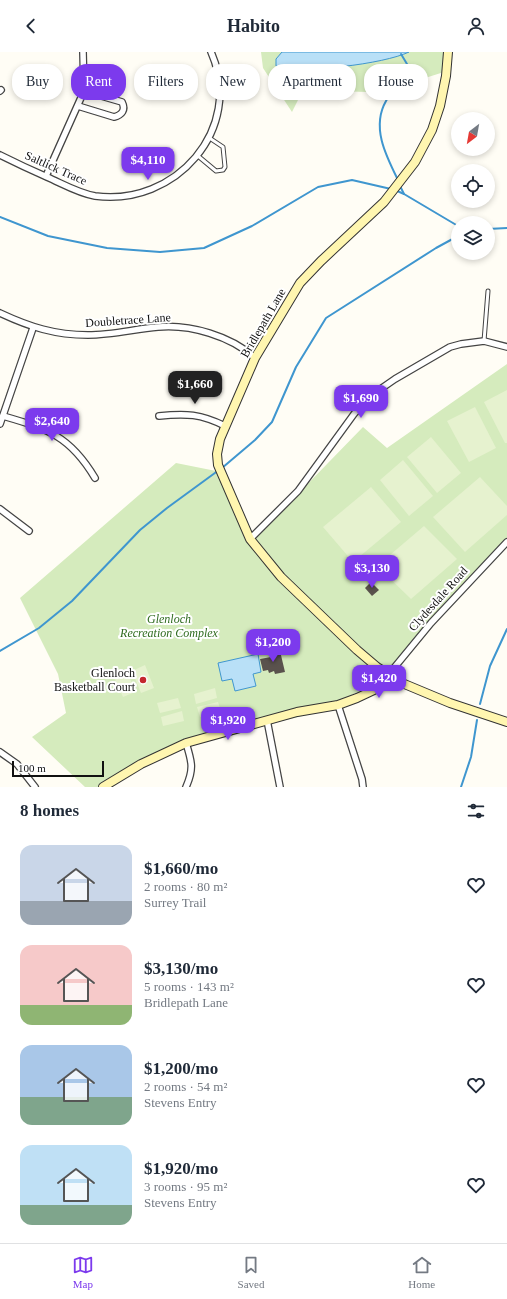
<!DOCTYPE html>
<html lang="en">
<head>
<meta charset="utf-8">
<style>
	:root { --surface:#fff; --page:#f2f2f3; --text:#1f2937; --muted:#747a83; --line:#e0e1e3; --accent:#7c3aed }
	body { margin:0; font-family:"Times New Roman",serif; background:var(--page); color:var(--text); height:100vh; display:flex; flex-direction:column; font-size:15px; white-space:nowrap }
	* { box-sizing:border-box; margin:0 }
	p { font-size:13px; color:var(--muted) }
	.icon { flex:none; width:22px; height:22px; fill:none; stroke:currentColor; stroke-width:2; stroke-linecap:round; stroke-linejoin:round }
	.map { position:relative; height:735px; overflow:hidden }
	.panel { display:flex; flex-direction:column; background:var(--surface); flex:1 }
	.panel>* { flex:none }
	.top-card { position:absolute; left:12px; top:12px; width:483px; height:36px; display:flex; gap:8px }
	.needle { width:26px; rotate:211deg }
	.buttons { position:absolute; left:451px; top:60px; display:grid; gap:8px }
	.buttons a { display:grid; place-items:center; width:44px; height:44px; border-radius:50%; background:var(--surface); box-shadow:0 2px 6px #0003; font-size:20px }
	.scale { position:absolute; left:12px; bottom:10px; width:92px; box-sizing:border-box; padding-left:4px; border:2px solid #111; border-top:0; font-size:11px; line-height:14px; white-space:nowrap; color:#111; -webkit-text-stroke:3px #fff; paint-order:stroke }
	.price { position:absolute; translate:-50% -34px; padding:0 9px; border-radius:8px; background:var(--accent); color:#fff; font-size:13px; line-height:26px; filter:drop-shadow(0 1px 2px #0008) }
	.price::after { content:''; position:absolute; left:50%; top:24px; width:12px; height:9px; margin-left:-6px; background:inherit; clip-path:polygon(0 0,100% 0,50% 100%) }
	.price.active { background:#222; color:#fff }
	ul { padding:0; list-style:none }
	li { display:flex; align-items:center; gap:12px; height:100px; padding:0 20px }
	li span { display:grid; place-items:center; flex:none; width:112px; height:80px; border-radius:12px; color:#555 }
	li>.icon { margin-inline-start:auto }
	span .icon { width:48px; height:48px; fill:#fffc; stroke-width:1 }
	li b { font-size:17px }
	h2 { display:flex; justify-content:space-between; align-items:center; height:48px; padding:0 20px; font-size:17px }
	.pill { padding:0 14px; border-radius:16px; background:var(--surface); box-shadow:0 2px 6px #0003; font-size:14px; line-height:36px }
	.pill.active { background:var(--accent); color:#fff }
	header { display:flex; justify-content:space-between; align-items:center; height:52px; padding:0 20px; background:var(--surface); font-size:18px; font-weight:800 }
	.tab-bar { display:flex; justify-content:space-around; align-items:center; height:56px; border-top:1px solid var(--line); background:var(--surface); font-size:11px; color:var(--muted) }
	.tab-bar a { display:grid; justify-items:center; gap:2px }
	.tab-bar .active { color:var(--accent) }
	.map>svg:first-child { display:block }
	.green { fill:#d5ebbd }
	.pitch { fill:#e6f2cf }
	.water { fill:#b9e0f7; stroke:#3f96cf }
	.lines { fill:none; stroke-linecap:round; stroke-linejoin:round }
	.stream { stroke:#3f96cf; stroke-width:2 }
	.building { fill:#5a524d }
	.lane-casing { stroke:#444; stroke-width:5 }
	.street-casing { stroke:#444; stroke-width:8 }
	.secondary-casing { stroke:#333; stroke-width:10 }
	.lane { stroke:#fff; stroke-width:3 }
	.street { stroke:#fff; stroke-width:5.5 }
	.secondary { stroke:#fff6b0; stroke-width:8 }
	.poi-dot { fill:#c4262e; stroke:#fff; stroke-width:1.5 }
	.labels { text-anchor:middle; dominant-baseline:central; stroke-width:4; stroke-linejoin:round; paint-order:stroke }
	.street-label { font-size:12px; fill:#111; stroke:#fff }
	.park-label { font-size:12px; font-style:italic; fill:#2f6b1f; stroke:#fff }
	.poi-label { font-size:12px; fill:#111; stroke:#fff; text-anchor:end }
</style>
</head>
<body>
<header><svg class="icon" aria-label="back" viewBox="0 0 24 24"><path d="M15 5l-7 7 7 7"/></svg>Habito<svg class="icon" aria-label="person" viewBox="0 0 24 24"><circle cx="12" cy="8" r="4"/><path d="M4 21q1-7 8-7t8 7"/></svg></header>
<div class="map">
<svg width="507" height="735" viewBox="0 0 507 735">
	<rect width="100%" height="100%" fill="#fffdf5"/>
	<g class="green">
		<polygon points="261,0 445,0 444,20 422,27 367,40 303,38 292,60 263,16"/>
		<polygon points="507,312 507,487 391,624 312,662 192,689 104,735 85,735 32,685 66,661 58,622 20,546 176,411 221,420 246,482 257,484 363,375 387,396"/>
	</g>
	<g class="pitch">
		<polygon points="507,338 507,391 505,391 484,350"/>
		<polygon points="475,355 496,396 469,410 447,369"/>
		<polygon points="431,385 461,421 437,441 407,405"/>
		<polygon points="403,408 433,444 409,464 380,428"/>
		<polygon points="480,425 507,454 507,463 465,500 433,465"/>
		<polygon points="371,435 401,470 353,510 323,475"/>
		<polygon points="424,474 457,507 411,547 377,514"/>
		<polygon points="145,613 154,636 141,641 132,619"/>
		<polygon points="127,618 135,640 123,645 114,625"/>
		<polygon points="215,636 217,646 196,652 194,642"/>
		<polygon points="178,646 181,656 160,661 157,651"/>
		<polygon points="218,650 221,659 200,665 197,655"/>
		<polygon points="182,659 184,669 163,674 161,665"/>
	</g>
	<g class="water">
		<path d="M282,0h127c-25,12 -107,22 -133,14v-7z"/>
		<polygon points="258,602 261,620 253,622 256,634 235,639 232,627 222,629 218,611"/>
	</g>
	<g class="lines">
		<g class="stream">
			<path d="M398,128c-12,-24 -27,-53 -12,-79 7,-12 16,-23 21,-37l-6,-10"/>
			<polyline points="400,134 404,142"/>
			<polyline points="395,138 404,142 458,174"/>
			<polyline points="0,165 48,184 107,196 160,200 204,196 252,174 318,135 352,128 391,137"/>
			<polyline points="488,177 507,176"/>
			<polyline points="222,416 255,388 272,370 296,315 326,266 436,196 458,184"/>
			<polyline points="0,599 39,576 72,549 140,478 167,456 219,418"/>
			<polyline points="480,652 490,614 507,577"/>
			<polyline points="461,735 471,705 477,668"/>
		</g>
	</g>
	<g class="building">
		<polygon points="371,530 379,538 372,544 365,536"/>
		<polygon points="280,599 285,620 275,622 274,619 269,621 268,618 263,619 260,607 271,605 270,601"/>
	</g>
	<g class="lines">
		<defs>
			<g id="lane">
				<polyline points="198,104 216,119 223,118 225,115 223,95 208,85"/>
				<polyline points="484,289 488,239"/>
			</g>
			<g id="street">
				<polyline points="0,39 1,38"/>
				<path d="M78,54l36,11c8,-2 12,-7 8,-15l-38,-11"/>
				<path d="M0,103c16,8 31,15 47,22 16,7 31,16 48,19 80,11 150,-67 116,-144"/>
				<polyline points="46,124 84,39 83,0"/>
				<path d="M0,261c30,14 55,22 88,22 24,0 47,-6 70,-8 32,-3 73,9 97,31"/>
				<path d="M3,364c45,13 67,20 92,62"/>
				<path d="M159,364c27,-3 42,-2 66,10"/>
				<polyline points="0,372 33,276"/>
				<polyline points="0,457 29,479"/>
				<polyline points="250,487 298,439 354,362 366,348 382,336 395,327 450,295 461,292 484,289 507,295"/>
				<polyline points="389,622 431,571 507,490"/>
				<polyline points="338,653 362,727 363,735"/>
				<polyline points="267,668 280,735"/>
				<polyline points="0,700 17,712 35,735"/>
				<path d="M186,735c8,-18 6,-25 0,-44"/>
			</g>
			<g id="secondary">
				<polyline points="448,0 446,24 440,54 432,78 415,110 384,150 321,209 300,231 255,306 220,387 217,402 218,413 250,487 281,525 357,598 377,615 402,631 450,651 507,670"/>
				<polyline points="103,735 141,712 186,691 297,660 338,653 357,646 374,638 389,622"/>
			</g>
		</defs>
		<use href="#lane" class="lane-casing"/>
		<use href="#street" class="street-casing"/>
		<use href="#secondary" class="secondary-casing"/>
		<use href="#lane" class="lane"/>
		<use href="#street" class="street"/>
		<use href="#secondary" class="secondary"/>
	</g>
	<circle class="poi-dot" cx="143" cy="628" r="4"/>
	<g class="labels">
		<g class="street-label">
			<text transform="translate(56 116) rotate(24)">Saltlick Trace</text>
			<text transform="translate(128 268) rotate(-4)">Doubletrace Lane</text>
			<text transform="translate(263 271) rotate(-60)">Bridlepath Lane</text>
			<text transform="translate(438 547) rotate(-48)">Clydesdale Road</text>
		</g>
		<g class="park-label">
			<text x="169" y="567">Glenloch<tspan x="169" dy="14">Recreation Complex</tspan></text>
		</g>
		<g class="poi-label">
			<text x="135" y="621">Glenloch<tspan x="135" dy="14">Basketball Court</tspan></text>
		</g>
	</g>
</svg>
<div class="buttons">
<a><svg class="needle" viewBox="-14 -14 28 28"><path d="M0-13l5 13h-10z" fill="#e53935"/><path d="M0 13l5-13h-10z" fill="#747a83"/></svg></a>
<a><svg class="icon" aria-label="locate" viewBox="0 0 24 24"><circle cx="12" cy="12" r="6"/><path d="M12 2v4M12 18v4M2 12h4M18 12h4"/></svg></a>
<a><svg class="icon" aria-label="layers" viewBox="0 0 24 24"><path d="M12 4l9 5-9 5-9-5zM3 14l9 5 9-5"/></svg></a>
</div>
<div class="scale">100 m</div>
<b class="price" style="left:148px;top:129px">$4,110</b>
<b class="price active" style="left:195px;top:353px">$1,660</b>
<b class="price" style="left:361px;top:367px">$1,690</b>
<b class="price" style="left:52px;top:390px">$2,640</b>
<b class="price" style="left:372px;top:537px">$3,130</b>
<b class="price" style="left:273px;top:611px">$1,200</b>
<b class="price" style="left:379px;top:647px">$1,420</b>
<b class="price" style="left:228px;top:689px">$1,920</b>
<div class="top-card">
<a class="pill">Buy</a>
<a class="pill active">Rent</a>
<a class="pill">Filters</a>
<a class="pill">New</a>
<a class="pill">Apartment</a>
<a class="pill">House</a>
</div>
</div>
<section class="panel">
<h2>8 homes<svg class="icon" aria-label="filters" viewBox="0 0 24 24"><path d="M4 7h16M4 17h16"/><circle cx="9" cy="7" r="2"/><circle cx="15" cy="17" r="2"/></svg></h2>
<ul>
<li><span style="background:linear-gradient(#c9d6e8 70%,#9aa5b1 0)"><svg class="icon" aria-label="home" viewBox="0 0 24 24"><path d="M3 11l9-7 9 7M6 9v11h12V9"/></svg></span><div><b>$1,660/mo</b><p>2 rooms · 80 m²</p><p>Surrey Trail</p></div><svg class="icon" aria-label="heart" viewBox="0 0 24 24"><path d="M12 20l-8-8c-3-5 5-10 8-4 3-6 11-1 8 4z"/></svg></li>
<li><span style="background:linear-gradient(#f6c9c9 75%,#8fb573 0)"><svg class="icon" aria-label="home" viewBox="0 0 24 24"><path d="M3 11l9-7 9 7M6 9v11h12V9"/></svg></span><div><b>$3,130/mo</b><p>5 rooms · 143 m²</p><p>Bridlepath Lane</p></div><svg class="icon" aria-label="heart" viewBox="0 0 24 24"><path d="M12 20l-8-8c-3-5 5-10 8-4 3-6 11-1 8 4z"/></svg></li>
<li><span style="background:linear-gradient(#a9c7e8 65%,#7fa58c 0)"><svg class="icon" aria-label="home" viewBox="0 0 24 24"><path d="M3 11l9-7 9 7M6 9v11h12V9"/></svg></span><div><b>$1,200/mo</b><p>2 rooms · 54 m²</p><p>Stevens Entry</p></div><svg class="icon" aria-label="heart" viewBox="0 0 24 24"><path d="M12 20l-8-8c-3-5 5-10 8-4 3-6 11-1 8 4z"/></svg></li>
<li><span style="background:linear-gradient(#bfe0f5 75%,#7fa58c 0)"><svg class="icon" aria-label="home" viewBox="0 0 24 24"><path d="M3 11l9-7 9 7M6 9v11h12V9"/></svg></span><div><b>$1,920/mo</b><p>3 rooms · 95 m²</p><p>Stevens Entry</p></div><svg class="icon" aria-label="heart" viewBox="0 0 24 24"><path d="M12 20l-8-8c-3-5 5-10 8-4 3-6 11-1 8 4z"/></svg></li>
</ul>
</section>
<nav class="tab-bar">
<a class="active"><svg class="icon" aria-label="map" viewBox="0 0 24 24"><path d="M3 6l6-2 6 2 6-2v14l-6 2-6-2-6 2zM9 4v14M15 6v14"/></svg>Map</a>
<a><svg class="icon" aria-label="saved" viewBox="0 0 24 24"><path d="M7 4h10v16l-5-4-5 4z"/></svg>Saved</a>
<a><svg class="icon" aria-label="home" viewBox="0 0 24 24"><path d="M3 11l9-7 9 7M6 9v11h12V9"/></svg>Home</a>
</nav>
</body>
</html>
